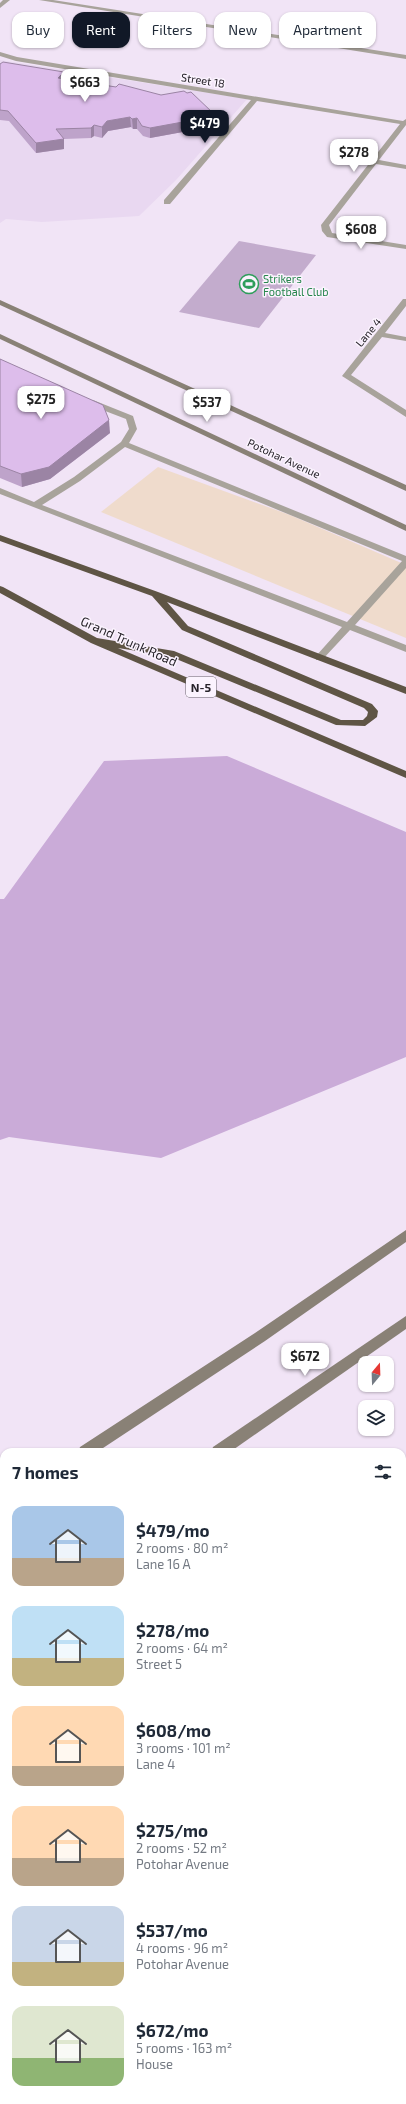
<!DOCTYPE html>
<html lang="en">
<head>
<meta charset="utf-8">
<style>
	:root { --surface:#fff; --page:#f2f2f3; --text:#1f2937; --muted:#747a83; --accent:#111827 }
	body { margin:0; font-family:"Exo 2",sans-serif; background:var(--page); color:var(--text); height:100vh; display:flex; flex-direction:column; font-size:15px; white-space:nowrap }
	* { box-sizing:border-box; margin:0 }
	p { font-size:13px; color:var(--muted) }
	.icon { flex:none; width:22px; height:22px; fill:none; stroke:currentColor; stroke-width:2; stroke-linecap:round; stroke-linejoin:round }
	.map { position:relative; flex:1; overflow:hidden }
	.side { position:absolute; left:0px; top:1448px; width:406px; height:656px; display:flex; flex-direction:column; background:var(--surface); border-radius:12px 12px 0 0; box-shadow:0 1px 3px #0004 }
	.side>* { flex:none }
	.top-card { position:absolute; left:12px; top:12px; width:382px; height:36px; display:flex; gap:8px }
	.needle { width:26px; rotate:19deg }
	.tools { position:absolute; left:358px; top:1356px; display:grid; gap:8px }
	.tools a { display:grid; place-items:center; width:36px; height:36px; border-radius:8px; background:var(--surface); box-shadow:0 1px 3px #0004; font-size:20px }
	.price { position:absolute; translate:-50% -34px; padding:0 9px; border-radius:8px; background:#fff; color:#222; font-size:13px; line-height:26px; filter:drop-shadow(0 1px 2px #0008) }
	.price::after { content:''; position:absolute; left:50%; top:24px; width:12px; height:9px; margin-left:-6px; background:inherit; clip-path:polygon(0 0,100% 0,50% 100%) }
	.price.selected { background:var(--accent); color:#fff }
	ul { padding:0; list-style:none }
	li { display:flex; align-items:center; gap:12px; height:100px; padding:0 12px }
	li span { display:grid; place-items:center; flex:none; width:112px; height:80px; border-radius:12px; color:#555 }
	li>.icon { margin-inline-start:auto }
	span .icon { width:48px; height:48px; fill:#fffc; stroke-width:1 }
	li b { font-size:17px }
	h2 { display:flex; justify-content:space-between; align-items:center; height:48px; padding:0 12px; font-size:17px }
	.pill { padding:0 14px; border-radius:12px; background:var(--surface); box-shadow:0 1px 3px #0004; font-size:14px; line-height:36px }
	.pill.selected { background:var(--accent); color:#fff }
	.map>svg:first-child { display:block }
	.commercial { fill:#efdbcc }
	.built { fill:#e9d8f1 }
	.green { fill:#c3accd }
	.forest { fill:#caabd8 }
	.lines { fill:none; stroke-linecap:round; stroke-linejoin:round }
	.path { stroke:#a79dab; stroke-width:3.5; stroke-dasharray:4 2.5; stroke-linecap:butt }
	.lane { fill:#a8a39b; fill-rule:evenodd }
	.street { fill:#a8a39b; fill-rule:evenodd }
	.secondary { fill:#898176; fill-rule:evenodd }
	.highway { fill:#5f5545; fill-rule:evenodd }
	.wall { fill:#bea3ca }
	.shaded-wall { fill:#9b84a4 }
	.building { fill:#ddbdeb; stroke:#9b84a4 }
	.labels { text-anchor:middle; dominant-baseline:central; stroke-width:3; stroke-linejoin:round; paint-order:stroke }
	.far-street-label { font-size:11px; fill:#27232a; stroke:#fbf3fe }
	.far-leisure-label { font-size:11px; fill:#27864d; stroke:#fbf3fe; text-anchor:start }
	.shield { fill:#fbf3fe; stroke:#67616a; stroke-width:1 }
	.shield-label { font-size:12px; font-weight:bold; fill:#27232a }
	.street-label { font-size:13px; fill:#27232a; stroke:#fbf3fe }
</style>
</head>
<body>
<div class="map">
<svg width="406" height="2104" viewBox="0 0 406 2104">
	<rect width="100%" height="100%" fill="#f1e4f6"/>
	<polygon class="commercial" points="158,467 290,515 406,565 406,638 101,512"/>
	<polygon class="built" points="0,60 247,99 176,180 139,216 42,222 6,219 0,223"/>
	<polygon class="green" points="239,241 316,255 259,328 179,312"/>
	<polygon class="forest" points="227,756 406,832 406,1057 161,1158 9,1137 0,1140 0,899 4,899 104,761"/>
	<g class="lines">
		<g class="path">
			<polyline points="402,1469 406,1467"/>
			<polyline points="0,1681 4,1681"/>
		</g>
		<path class="lane" d="M87,400h6l40,16 4,13 -8,14 277,113v12l-51,57 51,20v7l-56,-22 -28,30h-6v-4l26,-29 -342,-133v-6l34,14 40,-25 47,-35 8,-13 -3,-10 -39,-15zM125,447l277,114 -55,61 -305,-117 38,-24z"/>
		<g class="street">
			<polygon points="3,0 10,0 0,8 0,3"/>
			<polygon points="39,0 53,0 406,55 406,59"/>
			<polygon points="0,52 17,57 403,121 406,119 406,125 379,160 406,165 406,169 376,164 329,225 332,233 406,245 406,249 327,237 322,231 321,225 400,124 257,101 170,204 164,204 164,200 251,100 16,61 0,56"/>
			<polygon points="403,299 406,299 406,306 385,333 406,337 406,341 382,337 351,375 406,410 406,417 342,376"/>
		</g>
		<g class="secondary">
			<polygon points="0,300 406,485 406,491 0,305"/>
			<polygon points="0,334 406,525 406,531 0,339"/>
			<polygon points="406,1230 406,1242 265,1341 97,1452 78,1452 80,1447 255,1333"/>
			<polygon points="406,1316 406,1329 230,1452 211,1452 213,1447"/>
			<polygon points="4,1498 4,1513 0,1515 0,1500"/>
			<polygon points="4,1592 4,1608 0,1609 0,1593"/>
		</g>
		<polygon class="highway" points="0,535 158,592 406,687 406,694 167,602 188,626 372,704 378,711 377,717 365,726 336,725 169,656 118,648 406,771 406,778 91,643 0,593 0,586 3,587 97,638 174,651 341,720 363,720 367,716 368,712 364,708 182,630 152,596 0,541"/>
	</g>
	<g class="wall">
		<polygon points="0,64 64,72 64,78 213,113 213,123 210,123 210,127 150,138 143,136 137,129 133,129 131,127 108,131 102,138 94,136 91,138 64,139 64,149 36,153 9,121 0,120"/>
		<polygon points="0,359 110,433 50,479 22,487 0,478"/>
	</g>
	<g class="shaded-wall">
		<polygon points="64,72 64,82 58,78"/>
		<polygon points="213,113 213,123 210,123 210,127 150,138 150,128"/>
		<polygon points="130,117 131,127 108,131 102,138 102,127 107,121"/>
		<polygon points="137,118 137,129 133,129 132,119"/>
		<polygon points="94,125 94,136 91,138 91,128"/>
		<polygon points="64,139 64,149 36,153 36,143"/>
		<polygon points="109,420 110,433 50,479 22,487 21,474"/>
	</g>
	<g class="building">
		<polygon points="3,62 64,72 58,78 116,87 119,84 161,95 184,91 187,93 191,92 213,113 207,114 210,117 150,128 142,126 137,118 132,119 130,117 107,121 102,127 94,125 91,128 56,129 64,139 36,143 8,111 0,110 0,64"/>
		<polygon points="0,359 103,405 109,420 49,467 21,474 0,466"/>
	</g>
	<defs>
		<symbol id="stadium-ring" viewBox="-11 -11 22 22"><circle r="9.5" fill="#fbf3fe" stroke="#2e9e5b" stroke-width="1.5"/><path d="M0-5a6.5 5 0 1 0 0 10a6.5 5 0 1 0 0-10ZM-3.5-1.8h7v3.6h-7Z" fill="#2e9e5b"/></symbol>
	</defs>
	<g fill-rule="evenodd">
		<use href="#stadium-ring" x="238" y="273" width="22" height="22"/>
	</g>
	<g class="labels">
		<g class="far-street-label">
			<text transform="translate(203 80) rotate(9)">Street 18</text>
			<text transform="translate(368 332) rotate(-51)">Lane 4</text>
			<text transform="translate(284 458) rotate(25)">Potohar Avenue</text>
		</g>
		<g class="far-leisure-label">
			<text x="263" y="278">Strikers<tspan x="263" dy="13">Football Club</tspan></text>
		</g>
		<rect class="shield" x="186" y="677" width="30" height="20" rx="3"/>
		<g class="shield-label">
			<text x="201" y="687">N-5</text>
		</g>
		<g class="street-label">
			<text transform="translate(129 641) rotate(24)">Grand Trunk Road</text>
		</g>
	</g>
</svg>
<div class="tools">
<a><svg class="needle" viewBox="-14 -14 28 28"><path d="M0-13l5 13h-10z" fill="#e53935"/><path d="M0 13l5-13h-10z" fill="#747a83"/></svg></a>
<a><svg class="icon" aria-label="layers" viewBox="0 0 24 24"><path d="M12 4l9 5-9 5-9-5zM3 14l9 5 9-5"/></svg></a>
</div>
<b class="price" style="left:85px;top:103px">$663</b>
<b class="price selected" style="left:205px;top:144px">$479</b>
<b class="price" style="left:354px;top:173px">$278</b>
<b class="price" style="left:361px;top:250px">$608</b>
<b class="price" style="left:41px;top:420px">$275</b>
<b class="price" style="left:207px;top:423px">$537</b>
<b class="price" style="left:305px;top:1377px">$672</b>
<div class="top-card">
<a class="pill">Buy</a>
<a class="pill selected">Rent</a>
<a class="pill">Filters</a>
<a class="pill">New</a>
<a class="pill">Apartment</a>
</div>
<section class="side">
<h2>7 homes<svg class="icon" aria-label="filters" viewBox="0 0 24 24"><path d="M4 7h16M4 17h16"/><circle cx="9" cy="7" r="2"/><circle cx="15" cy="17" r="2"/></svg></h2>
<ul>
<li><span style="background:linear-gradient(#a9c7e8 65%,#b9a48a 0)"><svg class="icon" aria-label="home" viewBox="0 0 24 24"><path d="M3 11l9-7 9 7M6 9v11h12V9"/></svg></span><div><b>$479/mo</b><p>2 rooms · 80 m²</p><p>Lane 16 A</p></div></li>
<li><span style="background:linear-gradient(#bfe0f5 65%,#c2b280 0)"><svg class="icon" aria-label="home" viewBox="0 0 24 24"><path d="M3 11l9-7 9 7M6 9v11h12V9"/></svg></span><div><b>$278/mo</b><p>2 rooms · 64 m²</p><p>Street 5</p></div></li>
<li><span style="background:linear-gradient(#ffd9b3 75%,#b9a48a 0)"><svg class="icon" aria-label="home" viewBox="0 0 24 24"><path d="M3 11l9-7 9 7M6 9v11h12V9"/></svg></span><div><b>$608/mo</b><p>3 rooms · 101 m²</p><p>Lane 4</p></div></li>
<li><span style="background:linear-gradient(#ffd9b3 65%,#b9a48a 0)"><svg class="icon" aria-label="home" viewBox="0 0 24 24"><path d="M3 11l9-7 9 7M6 9v11h12V9"/></svg></span><div><b>$275/mo</b><p>2 rooms · 52 m²</p><p>Potohar Avenue</p></div></li>
<li><span style="background:linear-gradient(#c9d6e8 70%,#c2b280 0)"><svg class="icon" aria-label="home" viewBox="0 0 24 24"><path d="M3 11l9-7 9 7M6 9v11h12V9"/></svg></span><div><b>$537/mo</b><p>4 rooms · 96 m²</p><p>Potohar Avenue</p></div></li>
<li><span style="background:linear-gradient(#dfe7d0 65%,#8fb573 0)"><svg class="icon" aria-label="home" viewBox="0 0 24 24"><path d="M3 11l9-7 9 7M6 9v11h12V9"/></svg></span><div><b>$672/mo</b><p>5 rooms · 163 m²</p><p>House</p></div></li>
</ul>
</section>
</div>
</body>
</html>
